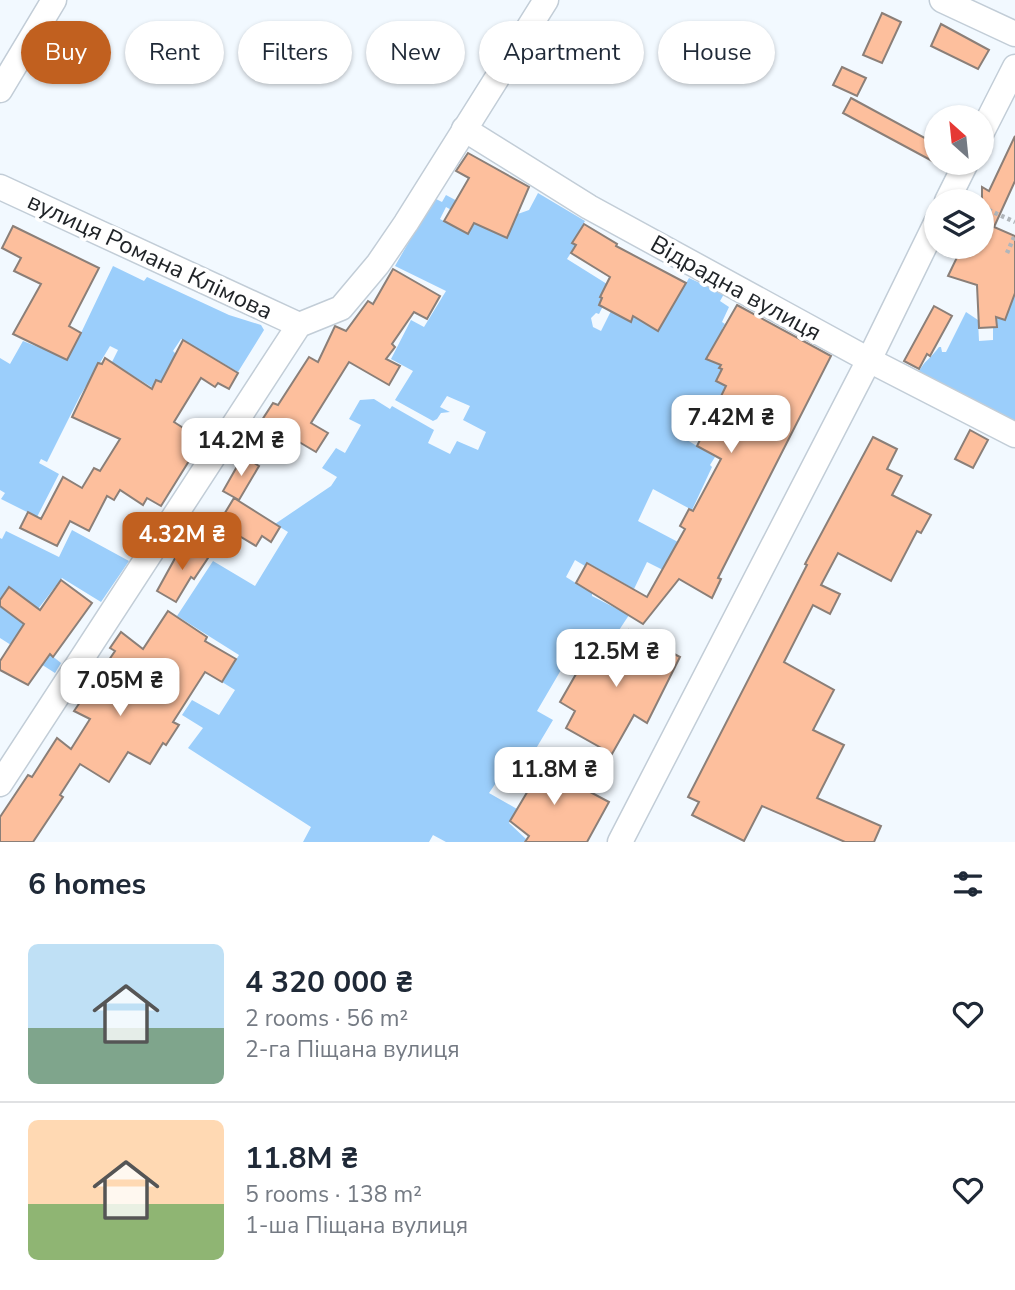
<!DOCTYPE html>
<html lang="en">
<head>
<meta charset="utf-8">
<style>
	:root { --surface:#fff; --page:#f2f2f3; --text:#1f2937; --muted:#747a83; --line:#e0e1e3; --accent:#c1601f }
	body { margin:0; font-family:"Nunito Sans",sans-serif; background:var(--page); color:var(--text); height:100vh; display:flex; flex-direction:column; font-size:26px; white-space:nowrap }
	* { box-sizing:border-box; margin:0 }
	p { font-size:23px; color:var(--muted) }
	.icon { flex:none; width:38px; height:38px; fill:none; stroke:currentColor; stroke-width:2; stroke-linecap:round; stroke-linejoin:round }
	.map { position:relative; height:842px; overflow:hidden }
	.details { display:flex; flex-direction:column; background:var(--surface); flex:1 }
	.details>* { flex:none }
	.banner { position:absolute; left:21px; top:21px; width:973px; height:63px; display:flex; gap:14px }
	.needle { width:46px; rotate:333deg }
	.buttons { position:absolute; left:924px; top:105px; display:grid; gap:14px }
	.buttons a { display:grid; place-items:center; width:70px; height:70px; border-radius:50%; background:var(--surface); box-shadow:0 2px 5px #0004; font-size:35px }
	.price { position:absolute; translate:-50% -60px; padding:0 16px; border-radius:14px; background:#fff; color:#222; font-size:23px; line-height:46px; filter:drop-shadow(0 2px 4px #0008) }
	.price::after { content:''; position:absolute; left:50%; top:42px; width:21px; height:16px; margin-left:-10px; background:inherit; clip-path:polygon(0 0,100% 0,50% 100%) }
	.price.on { background:var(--accent); color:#fff }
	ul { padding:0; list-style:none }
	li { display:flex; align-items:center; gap:21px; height:175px; padding:0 28px }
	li+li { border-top:2px solid var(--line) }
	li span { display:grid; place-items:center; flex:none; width:196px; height:140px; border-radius:10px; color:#555 }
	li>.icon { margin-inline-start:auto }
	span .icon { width:84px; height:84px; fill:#fffc; stroke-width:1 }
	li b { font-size:30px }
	h2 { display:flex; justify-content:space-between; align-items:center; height:84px; padding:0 28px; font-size:30px }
	.pill { padding:0 24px; border-radius:32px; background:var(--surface); box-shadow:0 2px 5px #0004; font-size:24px; line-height:63px }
	.pill.on { background:var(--accent); color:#fff }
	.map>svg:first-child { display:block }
	.green { fill:#9bcefb }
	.building { fill:#fdbf9d; stroke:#8b7f78; stroke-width:2 }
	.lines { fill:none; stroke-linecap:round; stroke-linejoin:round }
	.minor-casing { stroke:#c2cdd7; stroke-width:27 }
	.path { stroke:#b0b6bb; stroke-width:4.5; stroke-dasharray:3.5 3.5; stroke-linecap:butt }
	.minor { stroke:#fff; stroke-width:24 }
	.labels { text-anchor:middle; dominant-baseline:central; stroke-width:7; stroke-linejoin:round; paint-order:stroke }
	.street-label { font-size:24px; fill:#202428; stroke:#fff }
</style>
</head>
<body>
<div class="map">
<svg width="1015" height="842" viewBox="0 0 1015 842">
	<rect width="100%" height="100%" fill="#f2f9ff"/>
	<g class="green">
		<polygon points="538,193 585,221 572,243 576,245 567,259 607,284 600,297 606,300 599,314 596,313 591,318 593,327 601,331 611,311 631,321 634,315 658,331 689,278 724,294 720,301 729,307 722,322 725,324 722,329 728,332 724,358 720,367 732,389 720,399 715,409 701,402 693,418 697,421 687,440 715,457 710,465 712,467 692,510 653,489 638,521 678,542 663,570 647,562 634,589 588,563 585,566 575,560 566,577 592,593 592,596 629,615 604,653 577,636 572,644 575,646 537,711 553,720 528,762 516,754 489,793 517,809 509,823 526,839 524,842 446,842 433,835 429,842 303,842 311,827 188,748 203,728 182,715 192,700 219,715 235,690 222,682 239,655 177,616 213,561 255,586 288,532 275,524 331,486 337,477 322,468 336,448 345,453 361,425 349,419 360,400 374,399 390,409 392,406 434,430 428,443 450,454 457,441 478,450 486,432 463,420 470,406 447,396 440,407 450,412 441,413 437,419 433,421 395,400 413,371 391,359 411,320 424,327 446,291 395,266 434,198 442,202 446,195 461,203 455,212 446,207 440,219 468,234 474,223 471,222 515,215 529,210"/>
		<path d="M1015,246v177l-97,-50c5,-11 14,-16 21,-26h2l1,5h4l20,-40 12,8 1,21 14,-1v-13h4l-4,-6z"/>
		<polygon points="113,266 144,281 147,277 229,315 261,325 264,330 238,372 181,339 173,351 176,354 161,382 156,380 153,388 114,364 110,366 118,350 110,346 80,396 47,462 41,459 39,463 59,474 37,517 1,499 5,493 0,490 0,358 10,364 23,341 43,349 81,333"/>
		<polygon points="72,530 129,561 101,602 62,578 21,631 61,663 55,673 0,638 0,538 2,539 6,531 59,557"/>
	</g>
	<g class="building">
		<polygon points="882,13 901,22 882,63 863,55"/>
		<polygon points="941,24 989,50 978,69 931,46"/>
		<polygon points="842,67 866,78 857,96 833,85"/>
		<polygon points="851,98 936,144 936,163 843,113"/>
		<polygon points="1015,136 1015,181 994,227 1015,236 1015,293 1005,320 996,317 997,327 979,328 977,285 948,276 962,247 982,247 982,187 989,191"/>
		<polygon points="468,153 529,187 507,238 474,223 468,234 444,221 469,178 456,171"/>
		<polygon points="584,224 617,244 616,246 686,283 658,331 633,316 631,322 599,305 602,298 600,297 610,277 571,253 576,245 572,243"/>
		<polygon points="13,226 99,268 69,326 81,333 67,360 13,334 41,284 14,271 21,258 2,248"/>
		<polygon points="393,269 440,296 427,319 414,312 392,344 395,347 386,359 400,366 389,385 349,362 311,423 328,433 316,452 262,420 273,403 278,405 309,357 318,362 335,326 346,331 368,301 373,304"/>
		<polygon points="737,305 831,356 718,578 721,579 712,598 679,579 643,624 576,583 587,563 647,597 685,529 680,526 689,509 693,511 721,459 697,446 726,386 716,381 722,369 719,368 721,365 706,359"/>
		<polygon points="934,306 952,316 930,356 927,354 919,369 904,361"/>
		<polygon points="183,340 238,373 229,389 218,383 215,387 201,378 174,422 202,440 161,506 147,498 143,505 120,490 114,500 107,496 89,531 70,521 57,546 20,528 28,512 41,519 63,477 82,488 94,468 100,471 120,439 72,417 98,363 102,364 105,358 152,389 156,380 161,382"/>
		<polygon points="970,430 988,440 973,468 955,459"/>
		<polygon points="873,437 897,449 887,469 902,476 892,495 931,515 921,533 917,531 891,581 838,553 821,585 840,594 830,614 813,605 784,662 834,690 813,730 844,745 817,798 881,826 874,842 845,842 762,806 744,841 692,815 699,802 688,797 807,565 805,564"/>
		<polygon points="243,456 259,466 239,500 223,491"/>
		<polygon points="234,498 280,527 271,542 262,536 256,546 231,531 235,524 223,516"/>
		<polygon points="184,542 208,558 194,579 191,577 176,602 157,591"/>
		<polygon points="61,580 92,603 53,657 50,654 28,685 0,670 0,661 24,624 0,606 0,600 9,587 40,610"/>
		<polygon points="168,611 207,637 205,641 236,659 222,682 205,672 173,722 179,725 166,745 163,743 150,764 128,752 109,782 80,764 60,795 63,797 33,842 0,842 0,817 28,775 32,777 57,738 71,749 90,719 74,711 115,651 110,648 121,632 143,649"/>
		<polygon points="629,630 680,657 647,723 634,715 612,754 566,728 575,711 560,702 576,674 569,670 586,641 614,659"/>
		<polygon points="516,754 553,785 556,779 561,783 564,778 609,802 587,842 525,842 529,836 510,821 529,789 504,771"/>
	</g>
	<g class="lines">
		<defs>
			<g id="minor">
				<polyline points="942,0 1015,34"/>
				<polyline points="0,90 54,0"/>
				<polyline points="464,129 589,207 869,360 1015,435"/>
				<polyline points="982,132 1015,67"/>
				<polyline points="0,187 299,325"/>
				<polyline points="947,201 966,163"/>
				<polyline points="0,784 299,325 341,308 378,264 406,223 546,0"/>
				<polyline points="620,842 869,360 936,223"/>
			</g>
		</defs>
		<use href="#minor" class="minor-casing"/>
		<g class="path">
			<polyline points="982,207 1015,222"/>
			<polyline points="1007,253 1015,235"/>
		</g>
		<use href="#minor" class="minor"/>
	</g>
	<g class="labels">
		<g class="street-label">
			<text transform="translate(150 256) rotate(25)">вулиця Романа Клімова</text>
			<text transform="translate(736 288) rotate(29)">Відрадна вулиця</text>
		</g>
	</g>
</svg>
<div class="buttons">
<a><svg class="needle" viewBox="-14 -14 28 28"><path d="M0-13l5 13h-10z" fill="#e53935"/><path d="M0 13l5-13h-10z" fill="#747a83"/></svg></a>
<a><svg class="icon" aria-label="layers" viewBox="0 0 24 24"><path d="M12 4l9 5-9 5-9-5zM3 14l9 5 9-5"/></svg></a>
</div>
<b class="price" style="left:731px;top:455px">7.42M ₴</b>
<b class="price" style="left:241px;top:478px">14.2M ₴</b>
<b class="price on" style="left:182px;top:572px">4.32M ₴</b>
<b class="price" style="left:616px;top:689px">12.5M ₴</b>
<b class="price" style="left:120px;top:718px">7.05M ₴</b>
<b class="price" style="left:554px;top:807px">11.8M ₴</b>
<div class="banner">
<a class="pill on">Buy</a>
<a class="pill">Rent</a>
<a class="pill">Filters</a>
<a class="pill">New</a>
<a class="pill">Apartment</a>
<a class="pill">House</a>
</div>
</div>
<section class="details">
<h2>6 homes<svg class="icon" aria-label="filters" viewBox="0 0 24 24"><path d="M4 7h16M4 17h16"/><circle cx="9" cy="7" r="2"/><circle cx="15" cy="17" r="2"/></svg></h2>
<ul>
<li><span style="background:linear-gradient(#bfe0f5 60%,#7fa58c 0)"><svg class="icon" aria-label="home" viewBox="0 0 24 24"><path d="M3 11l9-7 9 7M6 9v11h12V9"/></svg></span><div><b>4 320 000 ₴</b><p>2 rooms · 56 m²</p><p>2-га Піщана вулиця</p></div><svg class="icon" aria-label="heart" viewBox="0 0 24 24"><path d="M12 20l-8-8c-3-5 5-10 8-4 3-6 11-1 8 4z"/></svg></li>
<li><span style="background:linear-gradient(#ffd9b3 60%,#8fb573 0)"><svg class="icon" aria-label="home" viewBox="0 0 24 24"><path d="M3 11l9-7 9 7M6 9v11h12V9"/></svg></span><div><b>11.8M ₴</b><p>5 rooms · 138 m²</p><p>1-ша Піщана вулиця</p></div><svg class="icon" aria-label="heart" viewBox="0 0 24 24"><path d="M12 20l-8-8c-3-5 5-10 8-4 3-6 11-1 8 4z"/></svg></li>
</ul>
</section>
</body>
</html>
